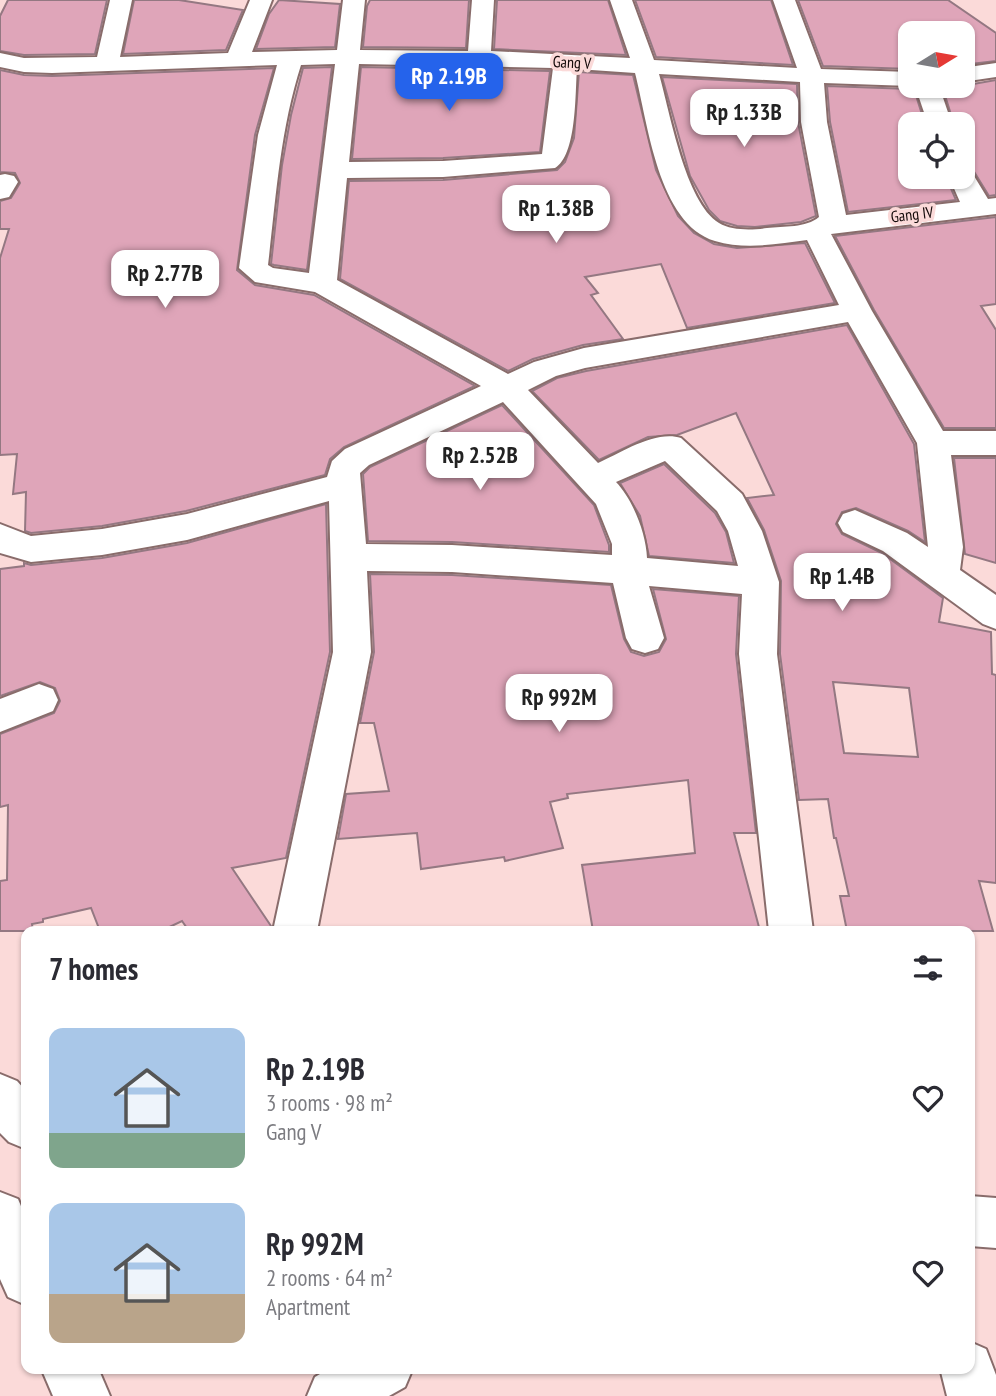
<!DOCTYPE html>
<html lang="en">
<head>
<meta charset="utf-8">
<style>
	:root { --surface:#fff; --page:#f7f7f7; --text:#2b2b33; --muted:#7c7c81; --accent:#2563eb }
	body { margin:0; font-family:"PT Sans Narrow",sans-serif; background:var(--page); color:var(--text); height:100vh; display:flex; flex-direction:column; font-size:26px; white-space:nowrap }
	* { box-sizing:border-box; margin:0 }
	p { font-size:23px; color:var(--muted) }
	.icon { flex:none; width:38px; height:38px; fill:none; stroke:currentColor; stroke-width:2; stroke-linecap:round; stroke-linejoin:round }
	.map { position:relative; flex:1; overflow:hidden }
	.panel { position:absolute; left:21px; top:926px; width:954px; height:448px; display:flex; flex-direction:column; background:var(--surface); border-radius:14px; box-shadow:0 2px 5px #0004 }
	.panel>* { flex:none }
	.needle { width:46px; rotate:79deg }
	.controls { position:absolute; left:898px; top:21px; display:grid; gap:14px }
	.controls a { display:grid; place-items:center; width:77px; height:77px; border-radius:14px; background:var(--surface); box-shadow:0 2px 5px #0004; font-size:35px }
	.price { position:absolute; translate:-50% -60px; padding:0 16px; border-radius:14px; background:#fff; color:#222; font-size:23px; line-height:46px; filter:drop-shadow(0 2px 4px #0008) }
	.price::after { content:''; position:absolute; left:50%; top:42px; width:21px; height:16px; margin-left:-10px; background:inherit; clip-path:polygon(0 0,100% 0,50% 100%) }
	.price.active { background:var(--accent); color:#fff }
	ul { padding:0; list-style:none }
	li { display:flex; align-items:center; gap:21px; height:175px; padding:0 28px }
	li span { display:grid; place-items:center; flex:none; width:196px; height:140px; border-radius:14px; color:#555 }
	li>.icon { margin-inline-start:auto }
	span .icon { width:84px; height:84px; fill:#fffc; stroke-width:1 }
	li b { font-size:30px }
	h2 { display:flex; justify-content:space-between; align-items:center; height:84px; padding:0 28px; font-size:30px }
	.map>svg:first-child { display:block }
	.building { fill:#dfa5b9; stroke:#947882; stroke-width:2; fill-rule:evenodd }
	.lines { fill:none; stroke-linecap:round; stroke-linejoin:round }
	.minor-casing { stroke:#896c6b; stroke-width:4 }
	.minor { fill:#fff; fill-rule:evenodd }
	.labels { text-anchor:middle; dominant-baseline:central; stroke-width:7; stroke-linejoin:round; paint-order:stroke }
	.far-street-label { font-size:16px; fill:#130909; stroke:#fbdad9 }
</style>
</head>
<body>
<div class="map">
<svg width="996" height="1396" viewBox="0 0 996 1396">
	<rect width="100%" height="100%" fill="#fbdad9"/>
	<g class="building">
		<polygon points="8,0 107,0 95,54 24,55 0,51 0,16"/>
		<polygon points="134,0 179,0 243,10 226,50 123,54"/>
		<polygon points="279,0 340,4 335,47 256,49 269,14"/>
		<polygon points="370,0 469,0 466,48 363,47 367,6"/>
		<polygon points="497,0 608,0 626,55 494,49"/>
		<polygon points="635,0 771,0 793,65 656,57"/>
		<polygon points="798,0 948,0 996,33 996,61 962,65 962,33 910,33 910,69 823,66"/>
		<polygon points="332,67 307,270 274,265 271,264 282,165 291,115 303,68"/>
		<polygon points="361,67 550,71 540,152 443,158 352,159"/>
		<polygon points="274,68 255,135 237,270 255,285 314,295 475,386 344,447 330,459 325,475 186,511 102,526 31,533 25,531 26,492 13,494 17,454 0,455 0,258 9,229 0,229 0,201 11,198 20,183 15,173 0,172 0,70 24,75 52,76"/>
		<polygon points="579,72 633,75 656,170 678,216 694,233 714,244 737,248 805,243 835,303 687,328 661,264 585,277 598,293 591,295 623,339 583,345 533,359 508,371 340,279 349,181 443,180 557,170 565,162 574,138"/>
		<polygon points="662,77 797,84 798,122 816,216 801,222 755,227 737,226 720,221 709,210 690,176"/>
		<polygon points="996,80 996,195 989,196 973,170 962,166 962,124 954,124 942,86 962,86"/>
		<polygon points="827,86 910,89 913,86 925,124 910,124 910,177 946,177 956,200 848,212 830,122"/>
		<polygon points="996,217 996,304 981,306 996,330 996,428 944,428 874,310 835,236"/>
		<path d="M847,325l67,119 11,98 -17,-11 -52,-23 -14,4 -6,12 6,10 40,19 61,45 -4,24 52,10 1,42 4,1v208l-17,-2 14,50h-146l-7,-35h9l-13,-58h-2l-6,-39 -29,1 -19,-146 1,-73 -17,-51 -17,-32 27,-3 -38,-82 -59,22 -29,2 -49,23 -67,-69 25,-13 29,-7zM833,682l76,6 9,69 -74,-4z"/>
		<polygon points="502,405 594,505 609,545 609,552 452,542 368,541 363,474 370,467"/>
		<polygon points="954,458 996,458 996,563 965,554"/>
		<polygon points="664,464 715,513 726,532 734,563 649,556 640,516 620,483"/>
		<polygon points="326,504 330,652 286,858 232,868 271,926 271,931 189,931 182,921 161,931 100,931 91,908 43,919 43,922 32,924 33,931 0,931 0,881 7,880 8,805 0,807 0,734 54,713 60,701 55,688 40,682 0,696 0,569 24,566 24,563 31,565 102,558 187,543"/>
		<polygon points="370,574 452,575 611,585 624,639 631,652 644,656 659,652 666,639 653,589 739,596 736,654 756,833 734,833 760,931 593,931 582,865 695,853 688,780 567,794 568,798 550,802 563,848 505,861 504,857 421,869 417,833 338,839 346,794 389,791 374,723 360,723 374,652"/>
	</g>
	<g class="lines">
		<defs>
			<g id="minor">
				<path d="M110,0h22l-12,57 108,-4 22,-53h22l-20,52 85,-2 6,-50h22l-5,50 108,1 4,-51h22l-3,51 139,7 -20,-58h22l22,60 143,8 -24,-68h22l26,69 89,3v14l-86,-3 3,39 19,93 114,-13 -11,-25h13v-8l9,2 17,28 8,-1v16l-165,20 41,77 71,120h53v24h-45l12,92 -3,23 36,25v34l-13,-5 -100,-73 -40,-19 -5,-9 5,-9 12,-4 52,23 21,14 -11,-104 -69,-121 -263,46 -29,8 -28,14 70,73c23,-10 57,-33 83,-25l61,56 20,37 17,51 -2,72 36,277h-44l-30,-277 3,-60 -93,-8 15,52 -6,11 -13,4 -13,-4 -6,-11 -13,-55 -161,-11 -85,-1 4,81 -54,279h-44l60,-279 -4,-151 -142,39 -85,15 -71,7 -31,-9v-29l31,12 71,-7 85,-15 140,-37 5,-16 13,-12 136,-63 -166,-94 -60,-10 -16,-14 19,-133 19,-70 -225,8 -28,-1 -24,-5v-14l24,5 73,-1zM335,64l-26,209 -36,-5 -5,-3c8,-67 12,-135 33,-200zM359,64l194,4 -11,86 -99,7 -94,1zM577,69l58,4c13,50 23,151 80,168 30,9 62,3 92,-1l32,65 -255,43 -50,14 -26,12 -171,-94 10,-102 96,-1 112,-9c22,-13 20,-74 22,-99zM659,74l141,8 1,40 18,95c-13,11 -35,9 -52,11 -14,2 -35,3 -48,-5 -34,-21 -49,-111 -60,-149zM503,402l93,102 16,40v11l-160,-10 -86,-1 -6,-71 9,-8zM665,461l52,50 11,20 10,35 -91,-8c-1,-25 -14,-58 -31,-76z"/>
				<polygon points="996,63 996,77 962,82 962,68"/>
				<polygon points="915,86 939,86 952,124 928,124"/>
				<polygon points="5,174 14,176 18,182 9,197 0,199 0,175"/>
				<polygon points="39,684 53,689 58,700 53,711 0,732 0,699"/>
				<polygon points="0,1074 17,1081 26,1091 26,1149 9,1142 0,1133"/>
				<polygon points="0,1192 18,1199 26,1218 26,1305 8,1297 0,1279"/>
				<polygon points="970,1196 996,1198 996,1248 970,1246"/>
				<polygon points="970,1342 986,1349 996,1375 996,1396 947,1396 940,1368 970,1368"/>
				<polygon points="41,1368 98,1368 110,1396 53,1396"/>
				<polygon points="330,1368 413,1368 405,1387 389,1396 307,1396 315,1377"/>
			</g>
		</defs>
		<use href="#minor" class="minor-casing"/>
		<use href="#minor" class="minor"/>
	</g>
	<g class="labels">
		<g class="far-street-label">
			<text transform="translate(572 62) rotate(3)">Gang V</text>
			<text transform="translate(912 214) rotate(-7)">Gang IV</text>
		</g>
	</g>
</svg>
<div class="controls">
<a><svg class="needle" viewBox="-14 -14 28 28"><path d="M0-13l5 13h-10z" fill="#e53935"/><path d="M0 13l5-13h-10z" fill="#7c7c81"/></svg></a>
<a><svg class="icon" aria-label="locate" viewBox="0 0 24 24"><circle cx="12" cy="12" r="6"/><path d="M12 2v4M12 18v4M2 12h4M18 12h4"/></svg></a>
</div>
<b class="price active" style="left:449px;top:113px">Rp 2.19B</b>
<b class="price" style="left:744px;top:149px">Rp 1.33B</b>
<b class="price" style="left:556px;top:245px">Rp 1.38B</b>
<b class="price" style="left:165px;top:310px">Rp 2.77B</b>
<b class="price" style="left:480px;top:492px">Rp 2.52B</b>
<b class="price" style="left:842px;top:613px">Rp 1.4B</b>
<b class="price" style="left:559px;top:734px">Rp 992M</b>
<section class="panel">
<h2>7 homes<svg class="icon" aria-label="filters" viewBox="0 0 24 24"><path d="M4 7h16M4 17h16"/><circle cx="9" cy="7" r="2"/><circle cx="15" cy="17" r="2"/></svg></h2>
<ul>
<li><span style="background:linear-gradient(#a9c7e8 75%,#7fa58c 0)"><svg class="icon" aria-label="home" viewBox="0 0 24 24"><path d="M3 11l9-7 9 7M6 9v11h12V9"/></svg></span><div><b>Rp 2.19B</b><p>3 rooms · 98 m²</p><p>Gang V</p></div><svg class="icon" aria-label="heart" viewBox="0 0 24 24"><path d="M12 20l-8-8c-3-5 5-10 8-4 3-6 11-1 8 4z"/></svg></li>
<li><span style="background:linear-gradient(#a9c7e8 65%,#b9a48a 0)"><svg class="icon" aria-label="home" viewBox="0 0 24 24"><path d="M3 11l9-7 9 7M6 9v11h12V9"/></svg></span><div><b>Rp 992M</b><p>2 rooms · 64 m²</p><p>Apartment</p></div><svg class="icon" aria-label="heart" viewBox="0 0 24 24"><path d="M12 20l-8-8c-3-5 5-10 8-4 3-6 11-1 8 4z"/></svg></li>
</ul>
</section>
</div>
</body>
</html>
